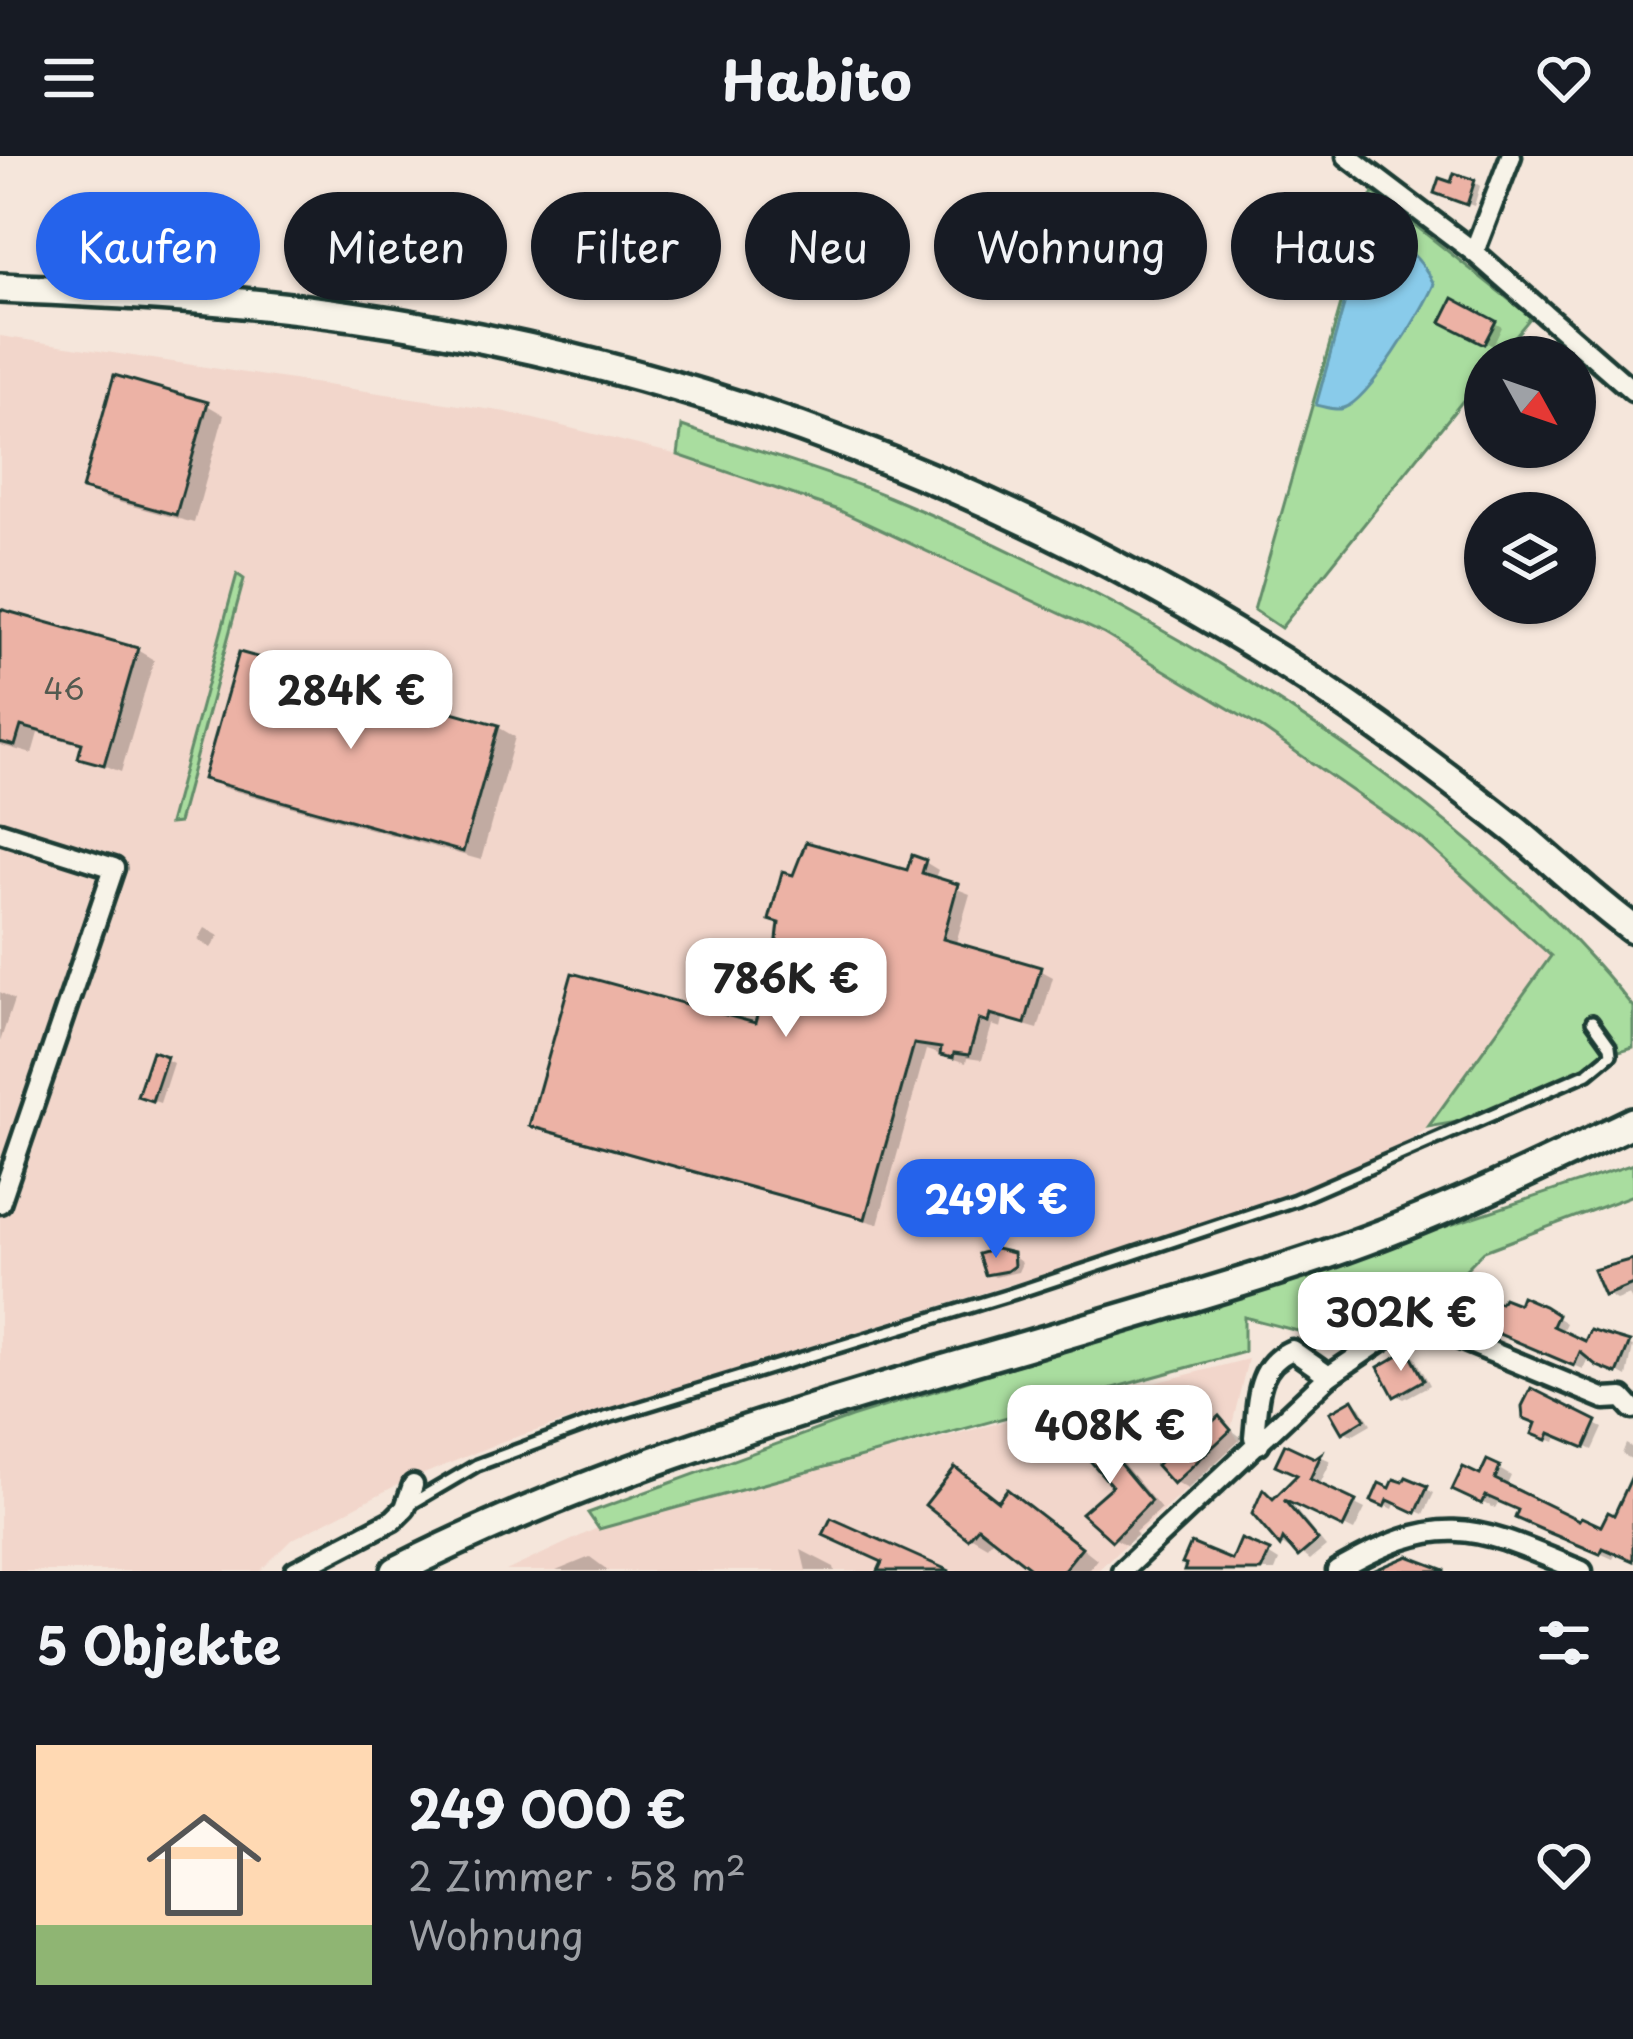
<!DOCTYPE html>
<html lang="de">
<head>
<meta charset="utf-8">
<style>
	:root { --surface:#171b24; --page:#242831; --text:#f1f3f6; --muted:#9ea1a6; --line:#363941; --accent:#2563eb }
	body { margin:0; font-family:"Playpen Sans",sans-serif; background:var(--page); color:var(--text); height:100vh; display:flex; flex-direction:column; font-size:45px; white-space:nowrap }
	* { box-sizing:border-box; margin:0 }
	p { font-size:39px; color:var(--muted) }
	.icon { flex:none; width:66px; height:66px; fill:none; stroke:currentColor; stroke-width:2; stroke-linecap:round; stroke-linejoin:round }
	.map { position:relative; height:1415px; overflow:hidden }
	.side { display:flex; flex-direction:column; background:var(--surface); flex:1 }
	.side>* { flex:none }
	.top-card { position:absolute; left:36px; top:36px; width:1563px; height:108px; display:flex; gap:24px }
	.needle { width:78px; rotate:130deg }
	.fabs { position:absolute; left:1464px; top:180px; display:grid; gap:24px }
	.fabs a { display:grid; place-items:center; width:132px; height:132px; border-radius:50%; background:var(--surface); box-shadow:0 3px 9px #0004; font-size:60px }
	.price { position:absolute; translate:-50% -102px; padding:0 27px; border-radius:24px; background:#fff; color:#222; font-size:39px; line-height:78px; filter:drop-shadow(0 3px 6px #0008) }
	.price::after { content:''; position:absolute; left:50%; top:72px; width:36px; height:27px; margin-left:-18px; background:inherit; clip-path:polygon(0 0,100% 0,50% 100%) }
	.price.on { background:var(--accent); color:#fff }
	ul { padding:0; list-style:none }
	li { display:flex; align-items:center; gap:36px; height:300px; padding:0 36px }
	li+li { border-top:3px solid var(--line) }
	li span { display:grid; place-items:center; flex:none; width:336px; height:240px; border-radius:0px; color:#555 }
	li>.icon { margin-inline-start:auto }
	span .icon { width:144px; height:144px; fill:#fffc; stroke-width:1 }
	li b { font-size:51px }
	h2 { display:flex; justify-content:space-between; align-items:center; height:144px; padding:0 36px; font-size:51px }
	.pill { padding:0 42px; border-radius:54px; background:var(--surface); box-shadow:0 3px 9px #0004; font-size:42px; line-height:108px }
	.pill.on { background:var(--accent); color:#fff }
	header { display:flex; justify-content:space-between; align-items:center; height:156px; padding:0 36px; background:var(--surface); font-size:54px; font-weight:700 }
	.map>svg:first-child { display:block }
	.built { fill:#f2d6cb }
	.green { fill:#a9dd9f; stroke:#648d6a; stroke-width:3 }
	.water { fill:#89cbea; stroke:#5f92a1; stroke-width:3 }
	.shadow { fill:#0003 }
	.building { fill:#ecb2a5; stroke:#1f3d34; stroke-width:3 }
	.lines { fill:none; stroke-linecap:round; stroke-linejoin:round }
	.lane-casing { stroke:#1f3d34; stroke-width:18 }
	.street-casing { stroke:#1f3d34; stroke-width:27 }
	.primary-casing { stroke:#1f3d34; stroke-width:36 }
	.lane { stroke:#f7f3e8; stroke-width:9 }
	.street { stroke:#f7f3e8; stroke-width:18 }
	.primary { stroke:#f7f3e8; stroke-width:27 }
	.labels { text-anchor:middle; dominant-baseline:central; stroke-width:12; stroke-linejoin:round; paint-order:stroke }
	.number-label { font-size:30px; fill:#525a50 }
</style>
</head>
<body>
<header><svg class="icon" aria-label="menu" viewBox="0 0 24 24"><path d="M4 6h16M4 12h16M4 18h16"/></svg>Habito<svg class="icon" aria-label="heart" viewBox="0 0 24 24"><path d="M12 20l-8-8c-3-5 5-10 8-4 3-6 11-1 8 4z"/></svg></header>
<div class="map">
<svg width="1633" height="1415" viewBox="0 0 1633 1415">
	<rect width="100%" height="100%" fill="#f5e6db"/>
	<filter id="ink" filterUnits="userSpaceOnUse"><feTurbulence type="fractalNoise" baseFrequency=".00833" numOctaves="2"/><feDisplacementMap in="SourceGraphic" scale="24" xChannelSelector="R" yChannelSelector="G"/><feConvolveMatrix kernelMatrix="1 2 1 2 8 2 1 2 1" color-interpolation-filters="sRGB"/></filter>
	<g filter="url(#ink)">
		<g class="built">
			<polygon points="0,180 506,256 678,299 838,354 1104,478 1263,573 1423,684 1551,800 1429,971 1382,1004 1151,1085 503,1285 395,1330 291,1384 260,1415 0,1415"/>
			<polygon points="1248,1203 1231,1273 1239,1285 1097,1415 506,1415 606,1368"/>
		</g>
		<g class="green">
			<polygon points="1373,36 1531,161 1498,201 1485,201 1485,217 1281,472 1254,454"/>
			<path d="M682,270c68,24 140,43 207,71 260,108 566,289 744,510v40l-14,4 -26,-33 14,32 -3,8 -141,63 -35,6 123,-171 -128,-116 -160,-111 -159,-95 -266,-124 -160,-55z"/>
			<polygon points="237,418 244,423 178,667 169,668"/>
			<polygon points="1633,1008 1633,1039 1484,1095 1460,1119 1430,1133 1418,1150 1332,1184 1244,1161 1244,1196 599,1373 588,1357 851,1261 1238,1140"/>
		</g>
		<path class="water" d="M1380,73c23,15 42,30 54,55 -11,26 -65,116 -90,124 -8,3 -19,-1 -28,-3l46,-164z"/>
		<g class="shadow">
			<polygon points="1474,26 1480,30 1474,50 1444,39"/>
			<polygon points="1455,146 1502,171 1493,190 1445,165"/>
			<polygon points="207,249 224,259 194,367 103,342 86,332"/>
			<polygon points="0,456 137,494 154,504 121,616 82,600 85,590 38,577 32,598 0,589"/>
			<polygon points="498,571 515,581 481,704 224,632 207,622"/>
			<polygon points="925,706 938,714 934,724 970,738 955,790 1040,814 1053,821 1038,873 1003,863 1001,872 992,869 982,904 967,902 966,907 926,894 878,1068 545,976 533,968 758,870"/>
			<polygon points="205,772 219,780 211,792 198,784"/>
			<polygon points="0,836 14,844 0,886"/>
			<polygon points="165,903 173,907 160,947 148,943"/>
			<polygon points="1009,1097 1022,1107 1018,1116 995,1121 987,1117"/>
			<polygon points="1633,1105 1633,1146 1629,1139 1616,1144 1606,1138"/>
			<polygon points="1438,1145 1454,1152 1450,1162 1433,1157"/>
			<polygon points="1520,1152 1542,1152 1566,1167 1561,1177 1586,1189 1592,1177 1633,1191 1627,1221 1589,1200 1583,1213 1476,1167"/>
			<polygon points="1408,1198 1416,1202 1430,1229 1404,1243 1396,1239"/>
			<polygon points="1532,1236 1603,1272 1593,1294 1558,1278 1555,1286 1543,1281"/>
			<polygon points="1353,1246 1361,1251 1371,1268 1352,1279 1344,1275"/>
			<polygon points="1219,1264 1242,1282 1188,1333 1175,1326"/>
			<polygon points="1084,1269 1097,1276 1161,1353 1135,1376 1138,1379 1126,1389 1100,1374 1085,1357 1116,1331"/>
			<polygon points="1626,1288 1633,1292 1633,1304 1622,1298"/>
			<polygon points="1322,1301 1331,1305 1319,1330 1365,1353 1354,1375 1286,1342 1326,1391 1310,1404 1293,1390 1291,1394 1282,1388 1256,1357 1265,1337 1276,1345"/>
			<polygon points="1499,1313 1511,1320 1506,1331 1633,1404 1617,1396 1613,1403 1531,1367 1521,1354 1499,1345 1495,1352 1468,1340 1482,1322"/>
			<polygon points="956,1315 1000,1346 1008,1336 1025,1346 1097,1403 1088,1415 1039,1415 995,1380 987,1390 970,1380"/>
			<polygon points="1426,1333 1434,1337 1424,1358 1396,1346 1393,1353 1375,1344 1392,1336"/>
			<polygon points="801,1394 834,1411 835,1415 806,1415"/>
			<polygon points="1268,1398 1279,1405 1275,1415 1187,1415"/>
			<polygon points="590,1401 609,1415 556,1415"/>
		</g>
		<g class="building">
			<polygon points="1454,17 1475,24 1467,49 1434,37 1439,22 1451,26"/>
			<polygon points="1453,142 1496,165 1484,188 1441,166"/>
			<polygon points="114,219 208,246 176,359 82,333"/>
			<polygon points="0,453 138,492 104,609 78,602 82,587 21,570 15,590 0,586"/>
			<polygon points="239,496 499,569 463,696 203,623"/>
			<polygon points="806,686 907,714 912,699 926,704 922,717 958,728 943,783 1041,811 1025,868 990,858 988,867 979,864 969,899 954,897 953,902 940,899 941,892 914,888 865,1063 529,970 572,817 755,867 776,792 779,767 769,764 782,716 793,719"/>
			<polygon points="152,895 167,900 152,945 137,940"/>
			<polygon points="996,1093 1013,1097 1014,1110 1007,1115 985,1119 978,1098"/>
			<polygon points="1633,1103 1633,1128 1604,1140 1593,1114"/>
			<polygon points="1475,1137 1500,1147 1503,1142 1518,1148 1521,1140 1544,1150 1558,1159 1553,1170 1585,1185 1590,1174 1630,1186 1617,1218 1597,1210 1580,1196 1574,1210 1464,1163"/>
			<polygon points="1408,1194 1424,1224 1394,1241 1378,1211"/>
			<polygon points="1531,1232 1597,1265 1585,1292 1550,1277 1547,1284 1532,1278 1536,1267 1523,1262 1522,1250"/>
			<polygon points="1353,1243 1365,1263 1342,1277 1330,1256"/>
			<polygon points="1219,1260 1231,1274 1173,1328 1156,1309 1205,1265 1209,1269"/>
			<polygon points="1084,1265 1151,1345 1112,1385 1081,1357 1112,1330 1068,1279"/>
			<polygon points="1285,1288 1315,1302 1322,1297 1310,1323 1356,1345 1343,1372 1284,1344 1318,1384 1298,1401 1283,1383 1280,1391 1252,1358 1263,1333 1273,1343 1297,1319 1275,1309"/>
			<polygon points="1487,1304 1500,1310 1495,1323 1579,1364 1581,1361 1601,1370 1608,1356 1614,1359 1633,1318 1633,1405 1603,1392 1600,1398 1545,1375 1515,1362 1518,1354 1486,1340 1482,1348 1452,1334 1463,1311 1480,1319"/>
			<polygon points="955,1311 998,1345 1007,1333 1082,1391 1063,1415 1034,1415 978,1371 968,1383 925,1349"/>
			<polygon points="1406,1321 1428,1330 1416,1357 1388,1344 1385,1351 1371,1345 1379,1327 1390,1332 1394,1323 1403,1326"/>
			<polygon points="831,1362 950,1415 878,1415 882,1406 823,1379"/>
			<polygon points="1241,1383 1270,1395 1261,1415 1184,1415 1186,1409 1182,1408 1191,1387 1232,1404"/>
			<polygon points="1408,1400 1445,1414 1445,1415 1373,1415"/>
		</g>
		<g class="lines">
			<defs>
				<polyline id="lane" points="409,1349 477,1309 602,1263 1012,1138 1295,1044 1588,917 1611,898 1610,890 1592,865"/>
				<g id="street">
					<polyline points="1347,0 1474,96 1511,0"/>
					<polyline points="1474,96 1633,235"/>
					<polyline points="0,676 114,712 0,1047"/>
					<path d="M1259,1288l-5,-7c4,-36 1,-71 38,-87l37,26"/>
					<polyline points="295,1415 393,1364 405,1352 413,1329"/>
					<polyline points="1122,1415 1329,1220 1388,1180 1405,1174 1436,1173 1605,1243 1623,1242 1633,1253"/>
					<path d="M1337,1415c108,-62 136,-45 245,0"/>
				</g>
				<g id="primary">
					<path d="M0,132c118,5 235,11 352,28 342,49 669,176 958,364 71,46 139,98 205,150 39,32 77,69 118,99"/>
					<path d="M396,1415c287,-146 607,-210 911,-310 113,-37 220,-88 326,-139"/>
				</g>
			</defs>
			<use href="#lane" class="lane-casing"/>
			<use href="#street" class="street-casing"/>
			<use href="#primary" class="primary-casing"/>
			<use href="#lane" class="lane"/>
			<use href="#street" class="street"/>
			<use href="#primary" class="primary"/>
		</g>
	</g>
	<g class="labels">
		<g class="number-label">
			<text x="64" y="531">46</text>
		</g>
	</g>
</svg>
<div class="fabs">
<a><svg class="needle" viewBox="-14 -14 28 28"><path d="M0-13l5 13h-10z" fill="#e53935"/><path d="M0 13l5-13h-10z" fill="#9ea1a6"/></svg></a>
<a><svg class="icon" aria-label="layers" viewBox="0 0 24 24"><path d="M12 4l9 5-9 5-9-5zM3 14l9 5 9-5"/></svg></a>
</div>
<b class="price" style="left:351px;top:596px">284K €</b>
<b class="price" style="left:786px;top:884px">786K €</b>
<b class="price on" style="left:996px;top:1105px">249K €</b>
<b class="price" style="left:1401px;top:1218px">302K €</b>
<b class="price" style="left:1110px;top:1331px">408K €</b>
<div class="top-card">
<a class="pill on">Kaufen</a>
<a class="pill">Mieten</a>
<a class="pill">Filter</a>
<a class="pill">Neu</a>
<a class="pill">Wohnung</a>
<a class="pill">Haus</a>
</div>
</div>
<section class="side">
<h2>5 Objekte<svg class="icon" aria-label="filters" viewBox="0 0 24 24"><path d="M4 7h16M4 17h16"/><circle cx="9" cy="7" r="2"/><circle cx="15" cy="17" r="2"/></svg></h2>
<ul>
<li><span style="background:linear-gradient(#ffd9b3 75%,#8fb573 0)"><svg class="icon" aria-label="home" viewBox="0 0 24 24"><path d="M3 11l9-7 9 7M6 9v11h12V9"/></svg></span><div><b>249 000 €</b><p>2 Zimmer · 58 m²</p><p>Wohnung</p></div><svg class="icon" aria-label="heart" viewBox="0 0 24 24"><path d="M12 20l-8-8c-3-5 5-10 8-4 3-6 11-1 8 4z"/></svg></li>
</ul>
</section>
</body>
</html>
